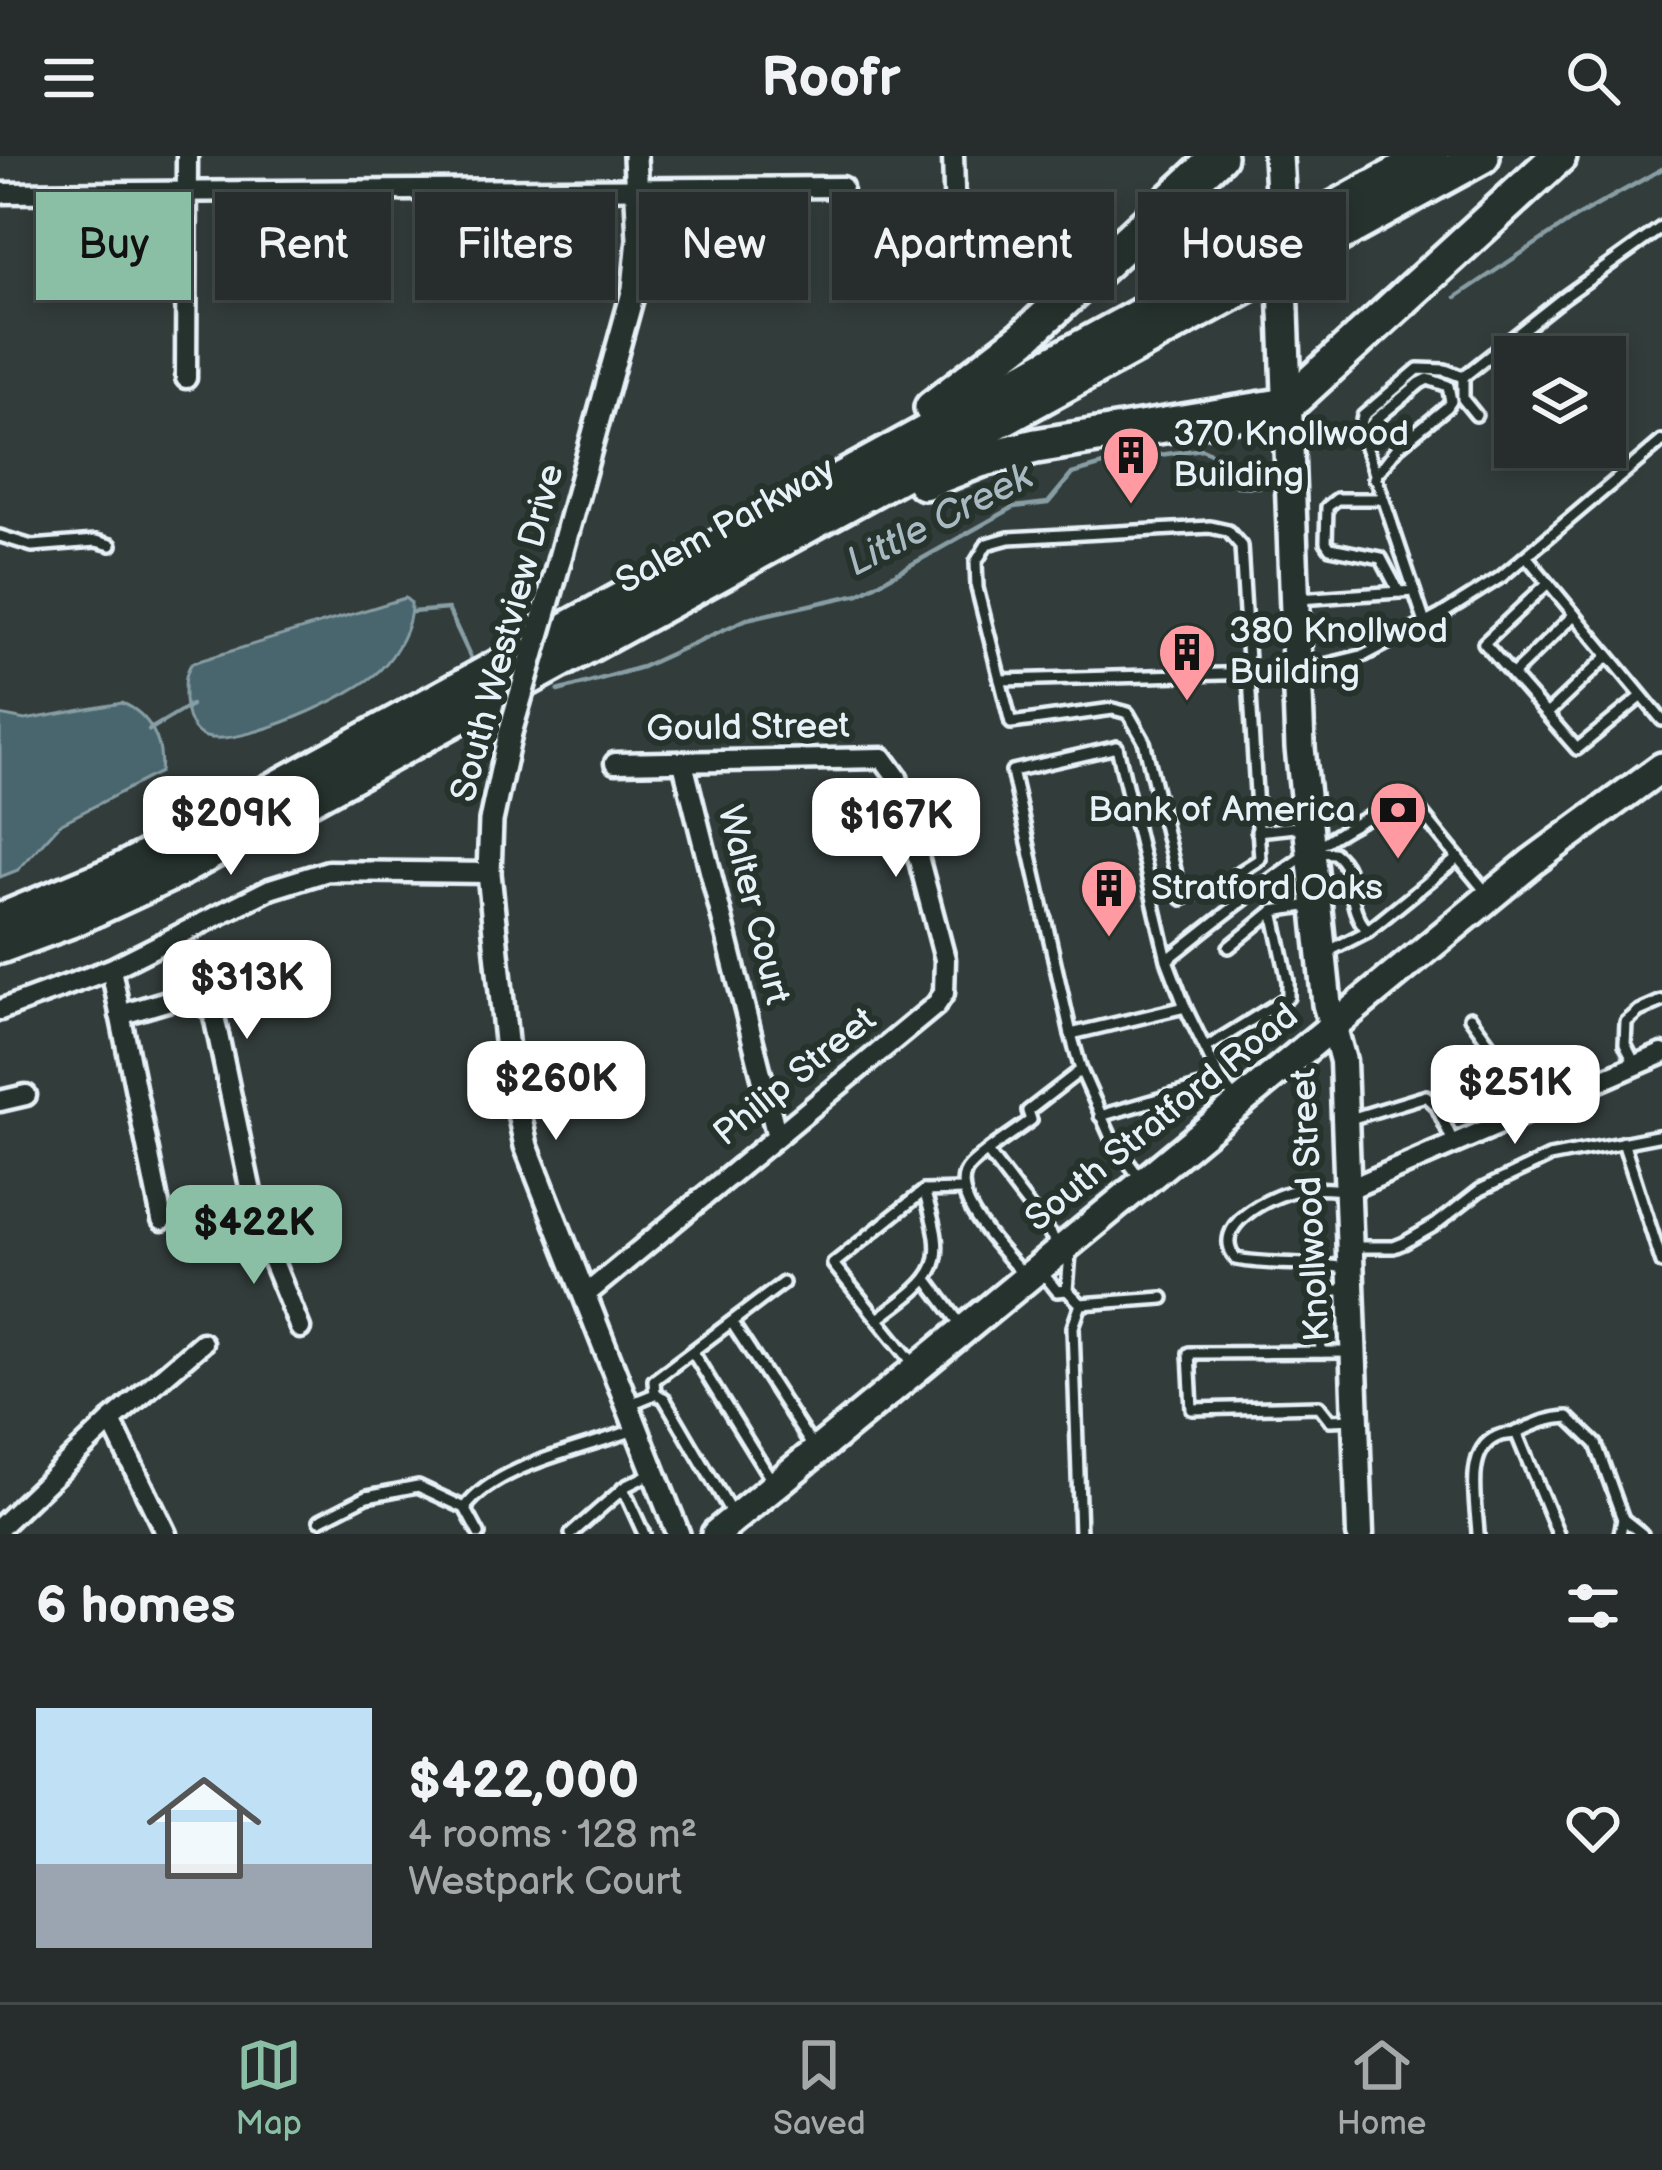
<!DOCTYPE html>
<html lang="en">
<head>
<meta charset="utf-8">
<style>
	:root { --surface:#262d2c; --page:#2e3534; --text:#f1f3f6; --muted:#a4a8a9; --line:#424948; --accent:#8abfa5 }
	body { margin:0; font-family:"Balsamiq Sans",sans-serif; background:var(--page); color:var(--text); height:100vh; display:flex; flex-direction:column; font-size:45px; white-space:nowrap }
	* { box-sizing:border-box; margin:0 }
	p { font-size:39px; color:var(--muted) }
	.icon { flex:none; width:66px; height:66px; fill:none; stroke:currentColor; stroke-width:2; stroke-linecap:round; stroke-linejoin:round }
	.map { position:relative; height:1378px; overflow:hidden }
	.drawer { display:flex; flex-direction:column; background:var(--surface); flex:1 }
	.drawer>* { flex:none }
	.guide { position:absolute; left:36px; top:36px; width:1590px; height:108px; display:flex; gap:24px }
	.tools { position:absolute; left:1494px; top:180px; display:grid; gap:24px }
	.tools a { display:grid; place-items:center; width:132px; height:132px; border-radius:0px; background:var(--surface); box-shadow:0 6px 18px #0003,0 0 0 3px var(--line); font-size:60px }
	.price { position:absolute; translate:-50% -102px; padding:0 27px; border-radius:24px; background:#fff; color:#222; font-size:39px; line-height:78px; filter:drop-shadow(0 3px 6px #0008) }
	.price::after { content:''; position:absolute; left:50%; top:72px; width:36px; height:27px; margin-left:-18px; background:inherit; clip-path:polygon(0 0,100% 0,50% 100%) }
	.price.active { background:var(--accent); color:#111 }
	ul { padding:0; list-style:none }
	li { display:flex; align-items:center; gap:36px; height:300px; padding:0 36px }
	li span { display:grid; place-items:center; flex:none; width:336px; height:240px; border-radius:0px; color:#555 }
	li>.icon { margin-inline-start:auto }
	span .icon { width:144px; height:144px; fill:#fffc; stroke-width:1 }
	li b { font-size:51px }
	h2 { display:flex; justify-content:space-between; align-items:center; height:144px; padding:0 36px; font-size:51px }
	.pill { padding:0 42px; border-radius:0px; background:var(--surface); box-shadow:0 6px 18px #0003,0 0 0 3px var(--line); font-size:42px; line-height:108px }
	.pill.active { background:var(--accent); color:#111 }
	header { display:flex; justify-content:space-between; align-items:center; height:156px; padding:0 36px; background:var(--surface); font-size:54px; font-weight:700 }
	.dock { display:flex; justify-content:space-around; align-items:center; height:168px; border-top:3px solid var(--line); background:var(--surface); font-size:33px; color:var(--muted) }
	.dock a { display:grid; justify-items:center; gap:6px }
	.dock .active { color:var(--accent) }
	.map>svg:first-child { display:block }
	.water { fill:#48666e; stroke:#889ea5; stroke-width:3 }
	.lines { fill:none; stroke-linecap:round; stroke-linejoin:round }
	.stream { stroke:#889ea5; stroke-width:4.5 }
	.service-casing { stroke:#e8f1f8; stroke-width:18 }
	.minor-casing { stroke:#e8f1f8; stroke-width:27 }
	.tertiary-casing { stroke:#e8f1f8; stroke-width:30 }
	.secondary-casing { stroke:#e8f1f8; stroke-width:33 }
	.primary-casing { stroke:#e8f1f8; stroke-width:36 }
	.motorway-casing { stroke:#e8f1f8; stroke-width:42 }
	.service { stroke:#26332d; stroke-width:9 }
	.minor { stroke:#26332d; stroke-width:18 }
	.tertiary { stroke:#26332d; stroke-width:21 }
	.secondary { stroke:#26332d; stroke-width:24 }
	.primary { stroke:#26332d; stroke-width:27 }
	.motorway { stroke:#26332d; stroke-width:33 }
	.tertiary-bridge-casing { stroke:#e8f1f8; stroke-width:30; stroke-linecap:butt }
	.primary-bridge-casing { stroke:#e8f1f8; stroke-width:36; stroke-linecap:butt }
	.tertiary-bridge { stroke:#26332d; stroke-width:21 }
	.primary-bridge { stroke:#26332d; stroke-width:27 }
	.labels { text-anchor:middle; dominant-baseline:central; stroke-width:12; stroke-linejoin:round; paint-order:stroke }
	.poi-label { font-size:36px; fill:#e8f1f8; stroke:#26332d; text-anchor:start }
	.street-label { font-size:36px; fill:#e8f1f8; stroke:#26332d }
	.water-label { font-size:39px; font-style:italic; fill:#a8b9c1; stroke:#26332d }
</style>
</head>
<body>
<header><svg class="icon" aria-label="menu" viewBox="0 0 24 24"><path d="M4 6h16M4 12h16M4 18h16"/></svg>Roofr<svg class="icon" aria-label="search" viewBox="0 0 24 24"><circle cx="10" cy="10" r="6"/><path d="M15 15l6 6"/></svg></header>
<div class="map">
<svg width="1662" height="1378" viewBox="0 0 1662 1378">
	<rect width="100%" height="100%" fill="#323c3a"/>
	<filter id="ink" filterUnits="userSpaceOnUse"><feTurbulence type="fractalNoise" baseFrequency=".00833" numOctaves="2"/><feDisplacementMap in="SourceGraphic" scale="24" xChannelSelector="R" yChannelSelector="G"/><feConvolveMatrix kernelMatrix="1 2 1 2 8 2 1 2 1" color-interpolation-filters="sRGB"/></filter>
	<g filter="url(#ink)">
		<g class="water">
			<path d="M405,442l6,5c1,23 -15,51 -31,67 -26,26 -138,77 -174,67 -15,-4 -20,-23 -21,-38 0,-14 -1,-25 7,-36z"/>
			<path d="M122,547c28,11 42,40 38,69l-100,52 -42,46 -18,7v-162l25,5z"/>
		</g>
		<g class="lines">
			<g class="stream">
				<polyline points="1456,141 1576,61 1662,13"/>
				<polyline points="412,456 448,453 471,502"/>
				<polyline points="558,535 642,511 747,463 859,438 1014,351 1048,347 1072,318 1117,305 1202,293 1228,305 1236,330 1260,331"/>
				<polyline points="149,574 191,549"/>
			</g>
			<defs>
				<g id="service">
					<polyline points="1463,221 1563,142 1662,71"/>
					<polyline points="1463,221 1463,243 1476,259"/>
					<polyline points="1361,286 1374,265 1420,227 1428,223 1448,230 1451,245 1447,251 1398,291 1374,322"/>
					<polyline points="1382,343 1337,343 1327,351 1326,386 1330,392 1381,402 1399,436"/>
					<polygon points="1210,371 1228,375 1241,390 1260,703 1227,724 1182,743 1144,585 1128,557 1113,553 1011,567 977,432 976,406 987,388 1009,382"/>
					<polyline points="0,380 32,390 96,385 111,389"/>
					<polyline points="1526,400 1662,564"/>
					<polyline points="1548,427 1484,487 1577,593 1641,541"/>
					<polyline points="1299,443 1414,435"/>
					<polyline points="1425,467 1360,273 1363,260 1418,213 1445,214 1463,221"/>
					<polyline points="1512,519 1574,459"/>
					<polyline points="1000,524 1296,516 1365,499 1439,460 1501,421 1662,285"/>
					<polyline points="1547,558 1608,500"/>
					<polyline points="1257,675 1305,670"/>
					<path d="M1317,696l17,1c27,20 8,50 34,78"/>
					<polyline points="1229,791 1273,755"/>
					<polyline points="1329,795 1368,775 1458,702 1486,736"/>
					<path d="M1167,804l-50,-213 -105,24 59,263 114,-27 -18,-47c41,-32 203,-167 248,-155l43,53"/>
					<polyline points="1185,851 1221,925"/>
					<polyline points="1470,861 1523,933 1533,954"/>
					<polyline points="1206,892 1288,841 1288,825 1273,755 1311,749"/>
					<polyline points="1636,910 1625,888 1626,866 1639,855 1662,845"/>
					<polyline points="1081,914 1112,984 1142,1025"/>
					<polyline points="1436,949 1498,899"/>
					<polyline points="1100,960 1221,925 1236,944"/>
					<polyline points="1350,963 1426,940 1436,949 1454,988"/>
					<polyline points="1623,986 1662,1107"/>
					<polyline points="988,997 1061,1092"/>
					<path d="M1347,1034c-16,-1 -34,-3 -50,0 -27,6 -89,36 -61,69 38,7 76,2 114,10"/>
					<polyline points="1355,1091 1394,1091 1404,1087 1435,1069 1480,1034 1549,1001 1662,979"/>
					<polyline points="1041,1115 1057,1135 1067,1134 1081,1148 1073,1171 1080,1378"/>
					<path d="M1025,1121c-18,-22 -83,-83 -55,-111 17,-17 41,-31 61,-46l-3,-9 53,-41 -10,-36"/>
					<polyline points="929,1126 961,1169"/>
					<polyline points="1067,1134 1070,1097"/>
					<polyline points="1081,1148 1163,1142"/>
					<path d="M878,1163c61,-45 71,-52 46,-128"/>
					<polyline points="732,1167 813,1291"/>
					<polyline points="1321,1196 1318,1139 1325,1134 1349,1134"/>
					<polyline points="1353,1196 1189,1197 1192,1253 1319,1250 1330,1264 1355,1263"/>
					<polyline points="693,1197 772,1325"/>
					<polyline points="913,1207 833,1108 924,1035 962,1034"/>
					<polyline points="655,1238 654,1224 783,1127"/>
					<polyline points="628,1249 655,1238 664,1242 732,1358"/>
					<polyline points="1516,1276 1558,1378"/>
					<polyline points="623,1332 644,1378"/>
					<path d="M465,1352c32,-44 120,-59 171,-79"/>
					<polyline points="1623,1363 1642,1378"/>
					<polyline points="320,1364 367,1340 418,1330 465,1352 479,1378"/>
					<polyline points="571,1378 626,1330 652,1317"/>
					<path d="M1478,1378c-1,-28 -14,-83 18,-97 8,-4 11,-2 19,-4 19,-8 31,-15 53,-16l28,27 27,75 -3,15"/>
				</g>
				<g id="minor">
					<polyline points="953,0 955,66"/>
					<polyline points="0,37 842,31"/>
					<polyline points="186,222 187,0"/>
					<polyline points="683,607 776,977"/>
					<polyline points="111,813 162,1064"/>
					<polyline points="0,854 111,813 270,733 328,715 489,717"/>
					<polyline points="120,859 187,839 213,855 258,1069 300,1172"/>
					<polyline points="0,945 26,939"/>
					<polyline points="1347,1034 1662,898"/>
					<polyline points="585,1139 936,849 944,837 945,803 897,621 883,602 615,607"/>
					<polyline points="111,1265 166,1378"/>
					<polyline points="0,1371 111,1265 202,1187"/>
				</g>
				<g id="tertiary">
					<polyline points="550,438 634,133 639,83 635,0"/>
					<polyline points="510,577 491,665 489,717 508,905 526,990 678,1378"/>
				</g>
				<polyline id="secondary" points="1333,868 1343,905 1360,1378"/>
				<g id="primary">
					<polyline points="1278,0 1280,36"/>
					<polyline points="1284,155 1300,592 1327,848 1333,868"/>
					<polyline points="716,1378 1532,706 1662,611"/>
				</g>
				<g id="motorway">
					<polyline points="932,252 1023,182 1219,0"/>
					<polyline points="924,326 980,304 1036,290 1287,249 1559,0"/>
					<polyline points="0,765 116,717 214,667 1431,0"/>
					<polyline points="0,790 73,763 176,715 1482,0"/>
				</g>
			</defs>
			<use href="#service" class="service-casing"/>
			<use href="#minor" class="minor-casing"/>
			<use href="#tertiary" class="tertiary-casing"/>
			<use href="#secondary" class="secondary-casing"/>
			<use href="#primary" class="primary-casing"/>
			<use href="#motorway" class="motorway-casing"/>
			<use href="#service" class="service"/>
			<use href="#minor" class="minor"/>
			<use href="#tertiary" class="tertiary"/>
			<use href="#secondary" class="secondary"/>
			<use href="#primary" class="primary"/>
			<use href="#motorway" class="motorway"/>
			<defs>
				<polyline id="tertiary-bridge" points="510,577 550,438"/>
				<polyline id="primary-bridge" points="1280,36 1284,155"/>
			</defs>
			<use href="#tertiary-bridge" class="tertiary-bridge-casing"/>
			<use href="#primary-bridge" class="primary-bridge-casing"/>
			<use href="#tertiary-bridge" class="tertiary-bridge"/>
			<use href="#primary-bridge" class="primary-bridge"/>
		</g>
	</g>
	<defs>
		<symbol id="building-pin" viewBox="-11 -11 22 30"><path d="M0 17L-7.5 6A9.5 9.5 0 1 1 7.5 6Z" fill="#ff9aa2" stroke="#26332d"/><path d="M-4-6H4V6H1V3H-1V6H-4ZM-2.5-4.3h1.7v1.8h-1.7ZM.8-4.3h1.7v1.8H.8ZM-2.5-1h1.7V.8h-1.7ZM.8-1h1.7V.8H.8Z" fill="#111"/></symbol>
		<symbol id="bank-pin" viewBox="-11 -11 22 30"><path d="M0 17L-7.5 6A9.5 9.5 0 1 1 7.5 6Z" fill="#ff9aa2" stroke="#26332d"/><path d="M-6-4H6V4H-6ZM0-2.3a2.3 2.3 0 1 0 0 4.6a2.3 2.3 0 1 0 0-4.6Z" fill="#111"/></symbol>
	</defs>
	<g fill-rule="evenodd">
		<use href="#building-pin" x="1098" y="266" width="66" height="90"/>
		<use href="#building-pin" x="1154" y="463" width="66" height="90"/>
		<use href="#bank-pin" x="1365" y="621" width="66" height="90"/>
		<use href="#building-pin" x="1076" y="699" width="66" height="90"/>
	</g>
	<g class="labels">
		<g class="poi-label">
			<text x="1173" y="278">370 Knollwood<tspan x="1173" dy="41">Building</tspan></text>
			<text x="1229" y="475">380 Knollwod<tspan x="1229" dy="41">Building</tspan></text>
			<text x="1356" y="654" text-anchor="end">Bank of America</text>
			<text x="1151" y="732">Stratford Oaks</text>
		</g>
		<g class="street-label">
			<text transform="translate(726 370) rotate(-29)">Salem Parkway</text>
			<text transform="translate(508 477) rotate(-75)">South Westview Drive</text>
			<text transform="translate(748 572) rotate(-1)">Gould Street</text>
			<text transform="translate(753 749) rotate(76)">Walter Court</text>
			<text transform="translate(795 921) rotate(-39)">Philip Street</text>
			<text transform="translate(1162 962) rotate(-39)">South Stratford Road</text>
			<text transform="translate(1311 1049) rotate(-93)">Knollwood Street</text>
		</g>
		<g class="water-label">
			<text transform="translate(940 364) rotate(-27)">Little Creek</text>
		</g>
	</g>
</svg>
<div class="tools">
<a><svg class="icon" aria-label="layers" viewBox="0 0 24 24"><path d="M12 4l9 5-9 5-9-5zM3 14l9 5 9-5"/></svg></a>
</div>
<b class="price" style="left:231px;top:722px">$209K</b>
<b class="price" style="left:896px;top:724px">$167K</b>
<b class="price" style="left:247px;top:886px">$313K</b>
<b class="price" style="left:556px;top:987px">$260K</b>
<b class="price" style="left:1515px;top:991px">$251K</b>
<b class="price active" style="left:254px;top:1131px">$422K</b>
<div class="guide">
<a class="pill active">Buy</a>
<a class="pill">Rent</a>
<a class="pill">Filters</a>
<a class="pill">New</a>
<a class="pill">Apartment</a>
<a class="pill">House</a>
</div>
</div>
<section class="drawer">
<h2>6 homes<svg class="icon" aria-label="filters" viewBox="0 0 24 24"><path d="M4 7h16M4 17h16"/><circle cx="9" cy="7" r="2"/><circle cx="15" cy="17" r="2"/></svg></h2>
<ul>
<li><span style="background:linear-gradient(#bfe0f5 65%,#9aa5b1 0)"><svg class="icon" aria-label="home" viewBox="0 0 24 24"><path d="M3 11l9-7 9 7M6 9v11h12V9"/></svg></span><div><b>$422,000</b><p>4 rooms · 128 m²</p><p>Westpark Court</p></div><svg class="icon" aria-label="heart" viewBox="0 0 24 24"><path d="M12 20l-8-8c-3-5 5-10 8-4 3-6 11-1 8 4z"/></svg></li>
</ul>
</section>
<nav class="dock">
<a class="active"><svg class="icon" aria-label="map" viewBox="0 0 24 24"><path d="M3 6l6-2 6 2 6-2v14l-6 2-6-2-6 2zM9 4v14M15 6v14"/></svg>Map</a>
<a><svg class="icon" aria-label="saved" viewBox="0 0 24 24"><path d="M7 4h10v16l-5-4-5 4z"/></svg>Saved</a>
<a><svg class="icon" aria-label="home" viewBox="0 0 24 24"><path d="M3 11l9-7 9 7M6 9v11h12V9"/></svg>Home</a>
</nav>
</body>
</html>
